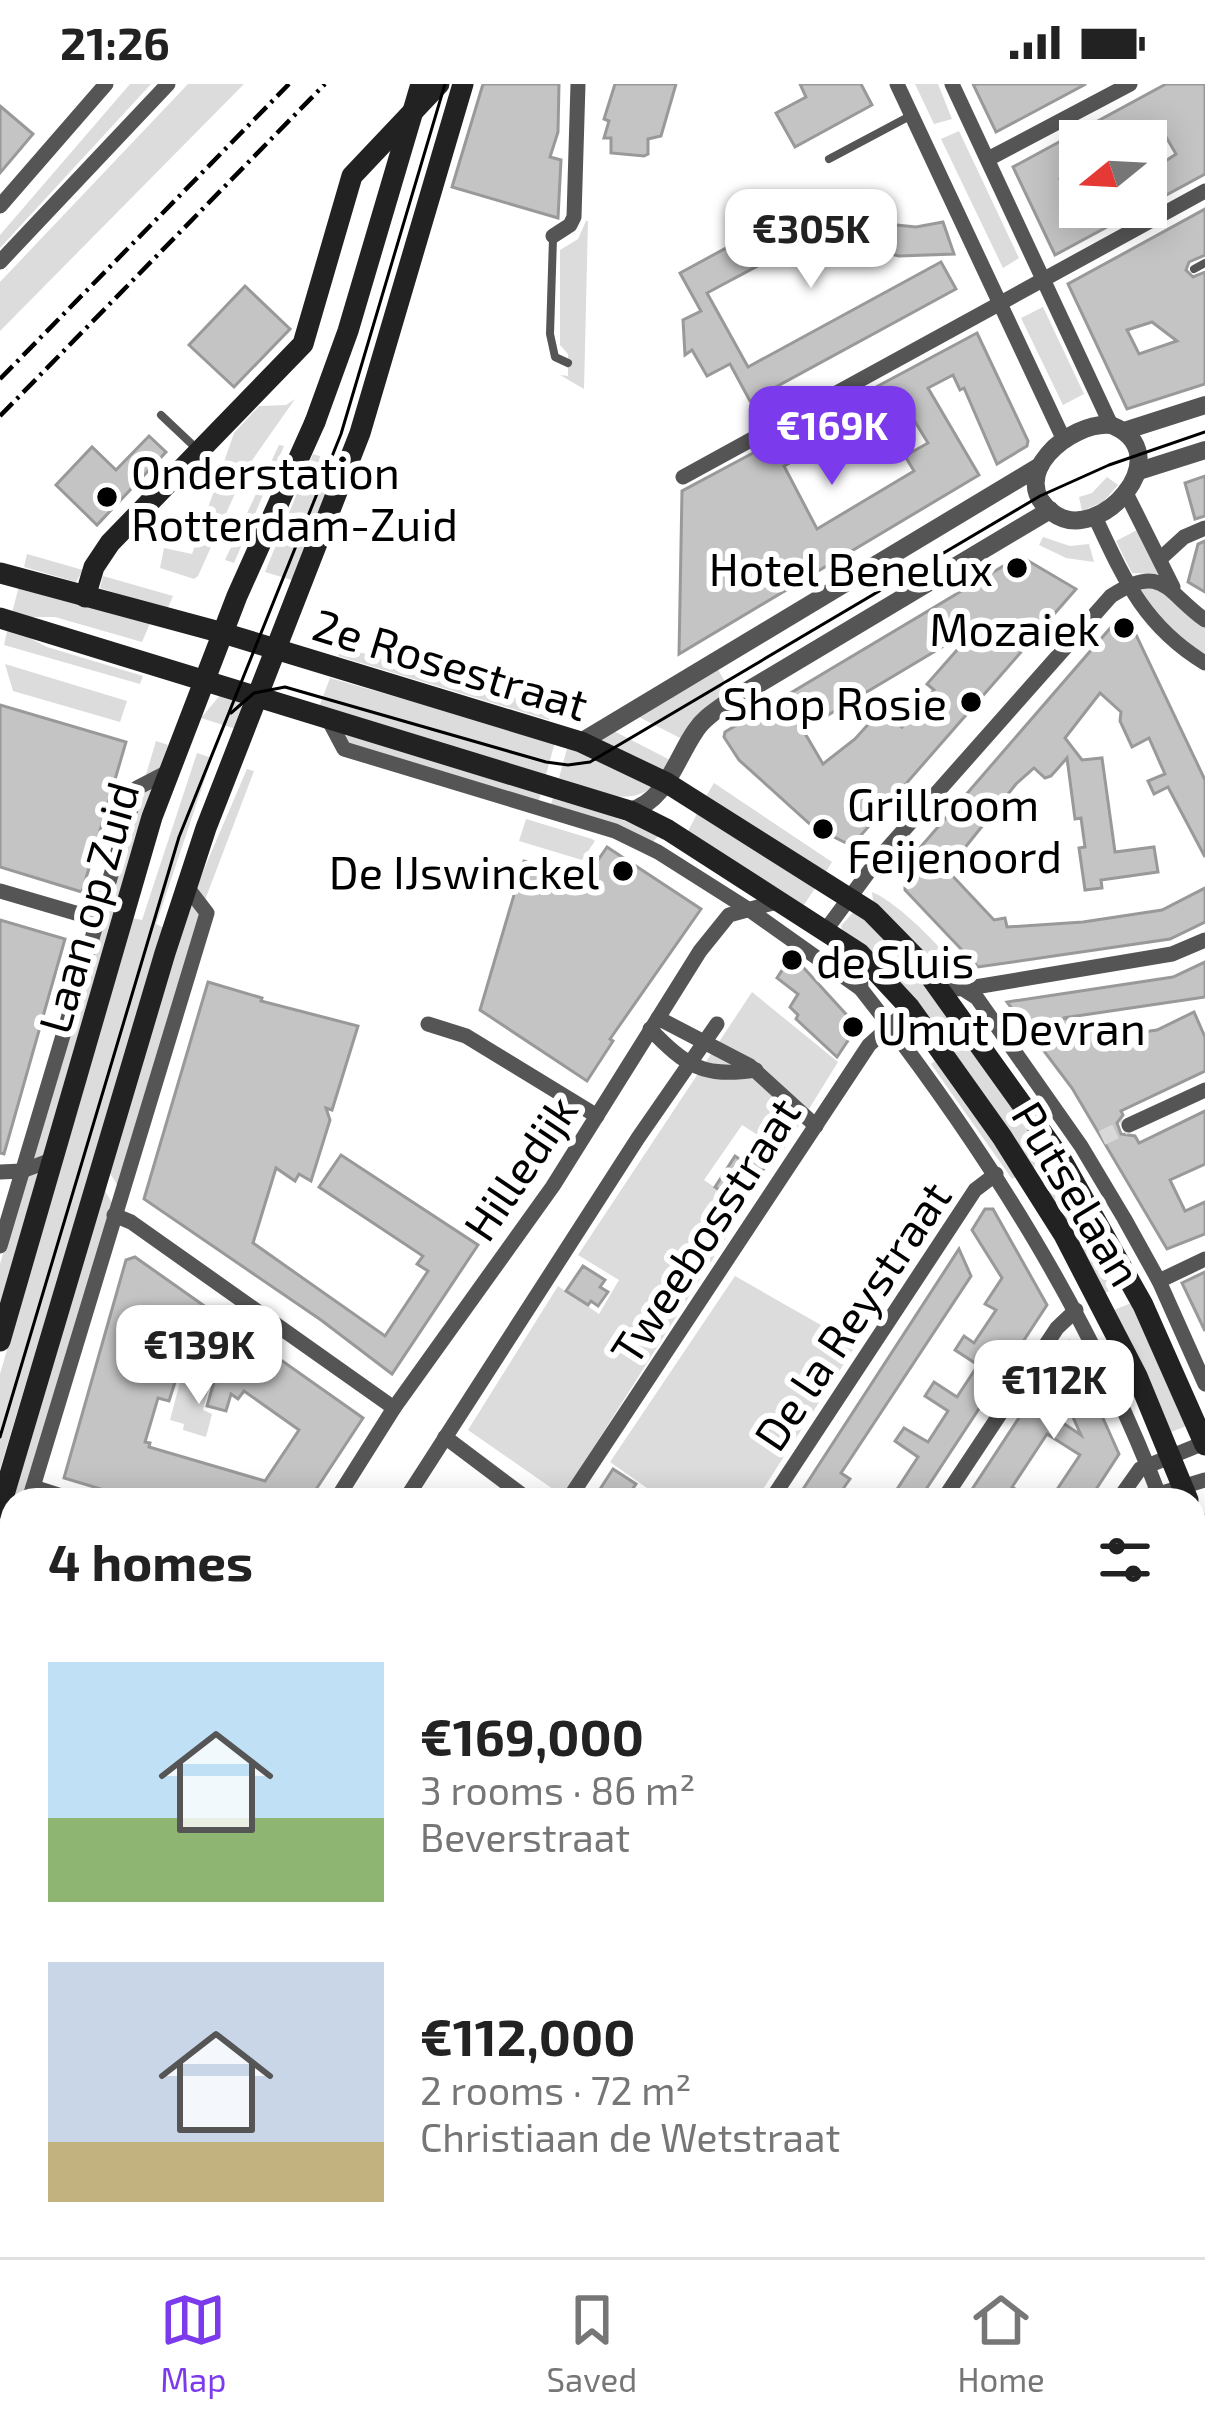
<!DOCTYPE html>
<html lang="en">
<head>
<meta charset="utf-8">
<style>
	:root { --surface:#fff; --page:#f2f2f2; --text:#222; --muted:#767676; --line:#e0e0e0; --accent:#7c3aed }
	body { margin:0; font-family:"Exo 2",sans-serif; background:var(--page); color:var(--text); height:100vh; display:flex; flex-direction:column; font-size:45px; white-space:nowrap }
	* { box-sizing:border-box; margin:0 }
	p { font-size:39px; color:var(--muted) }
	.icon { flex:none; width:66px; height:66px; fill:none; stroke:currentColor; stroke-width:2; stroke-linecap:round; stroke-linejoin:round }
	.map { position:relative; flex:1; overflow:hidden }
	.drawer { position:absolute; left:0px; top:1404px; width:1206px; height:771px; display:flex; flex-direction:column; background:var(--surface); border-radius:36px 36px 0 0; box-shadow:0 6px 30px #0003 }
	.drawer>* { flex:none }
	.needle { width:78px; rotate:252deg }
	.controls { position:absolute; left:1059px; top:36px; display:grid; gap:24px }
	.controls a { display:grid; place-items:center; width:108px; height:108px; border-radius:0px; background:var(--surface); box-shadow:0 6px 30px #0003; font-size:60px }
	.price { position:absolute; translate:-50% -102px; padding:0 27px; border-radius:24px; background:#fff; color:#222; font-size:39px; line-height:78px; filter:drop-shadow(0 3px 6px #0008) }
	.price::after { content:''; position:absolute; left:50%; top:72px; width:36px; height:27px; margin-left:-18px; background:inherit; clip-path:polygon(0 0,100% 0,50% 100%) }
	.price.selected { background:var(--accent); color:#fff }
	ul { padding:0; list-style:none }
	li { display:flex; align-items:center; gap:36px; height:300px; padding:0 48px }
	li span { display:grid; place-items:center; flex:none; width:336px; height:240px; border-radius:0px; color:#555 }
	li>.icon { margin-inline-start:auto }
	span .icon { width:144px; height:144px; fill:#fffc; stroke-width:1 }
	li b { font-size:51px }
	h2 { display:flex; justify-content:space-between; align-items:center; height:144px; padding:0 48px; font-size:51px }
	.status { display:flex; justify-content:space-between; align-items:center; height:84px; padding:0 60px; background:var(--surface); direction:ltr }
	.status svg { height:33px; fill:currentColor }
	.dock { display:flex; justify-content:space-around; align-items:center; height:168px; border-top:3px solid var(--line); background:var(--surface); font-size:33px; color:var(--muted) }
	.dock a { display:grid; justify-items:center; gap:6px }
	.dock .selected { color:var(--accent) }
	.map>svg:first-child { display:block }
	.green { fill:#dcdcdc }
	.building { fill:#c4c4c4; stroke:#999; stroke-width:3; fill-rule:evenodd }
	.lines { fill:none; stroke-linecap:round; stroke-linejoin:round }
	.minor-tunnel { stroke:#d9d9d9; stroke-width:15; stroke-dasharray:15 8; stroke-linecap:butt }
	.service { stroke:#555; stroke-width:8 }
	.minor { stroke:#555; stroke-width:15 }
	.tertiary { stroke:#555; stroke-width:18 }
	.secondary { stroke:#222; stroke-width:21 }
	.tram { stroke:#000; stroke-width:3 }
	.rail { stroke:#000; stroke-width:4.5; stroke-dasharray:18 6 3 6; stroke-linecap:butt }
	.secondary-bridge { stroke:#222; stroke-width:21 }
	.poi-dot { fill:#000; stroke:#fff; stroke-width:4.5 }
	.labels { text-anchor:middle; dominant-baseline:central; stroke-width:12; stroke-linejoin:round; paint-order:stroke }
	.poi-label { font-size:45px; fill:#000; stroke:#fff; text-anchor:start }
	.street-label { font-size:45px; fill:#000; stroke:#fff }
</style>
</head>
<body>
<div class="status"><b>21:26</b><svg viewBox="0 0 49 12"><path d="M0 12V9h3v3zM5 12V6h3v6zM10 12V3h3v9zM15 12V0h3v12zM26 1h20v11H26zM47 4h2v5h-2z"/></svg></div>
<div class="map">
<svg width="1205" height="2173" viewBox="0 0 1205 2173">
	<rect width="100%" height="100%" fill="#fff"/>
	<g class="green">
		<polygon points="130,0 151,0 0,164 0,151"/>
		<polygon points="188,0 244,0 0,247 0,198"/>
		<polygon points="915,0 938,0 952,35 934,40"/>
		<polygon points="959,47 1019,174 1003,184 941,55"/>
		<polygon points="586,137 588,137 584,305 560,291 568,292 568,270 560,261 560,166 578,155"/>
		<polygon points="1043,223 1084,310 1063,321 1021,234"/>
		<polygon points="295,315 246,385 198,492 194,495 160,484 164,464 192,470 234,349 259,322 286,321"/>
		<polygon points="279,361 284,362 234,479 225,476"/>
		<polygon points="313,370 339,378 295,497 265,488"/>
		<polygon points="1107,393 1118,401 1103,418 1082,427 1079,413 1092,409"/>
		<polygon points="1137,446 1159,490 1132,489 1116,457"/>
		<polygon points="1043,453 1070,462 1089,460 1094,478 1066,474 1039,461"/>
		<polygon points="27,470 83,486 76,498 24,483"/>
		<polygon points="103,492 173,512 167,526 100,504"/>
		<polygon points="20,498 151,537 142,558 55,533 11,533"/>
		<path d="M1138,501l16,1 51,39v31c-27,-16 -55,-42 -67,-71z"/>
		<polygon points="8,543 47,563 143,592 140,600 4,561"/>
		<polygon points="342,563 553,625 549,636 338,572"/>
		<polygon points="5,580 127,617 120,638 13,607"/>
		<polygon points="716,582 732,610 682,655 635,631"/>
		<polygon points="330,594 555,658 546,691 319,623"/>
		<polygon points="221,610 247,618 236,645 201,634"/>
		<polygon points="610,645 672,677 665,690 592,658"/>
		<polygon points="340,647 541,707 539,717 346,660"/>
		<polygon points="156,657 168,661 147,721 47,1070 32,1075"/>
		<path d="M568,661l90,39c-34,26 -62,6 -99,-6z"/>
		<polygon points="197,669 212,674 156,840 164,844 0,1385 0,1290 132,834 142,836"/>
		<polygon points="247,685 254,687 205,816 196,804"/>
		<polygon points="714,699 832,778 824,791 705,714"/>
		<polygon points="554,711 660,750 653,758 551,720"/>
		<polygon points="700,724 818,800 801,825 686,751"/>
		<polygon points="526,735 592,755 595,757 582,776 519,757"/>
		<path d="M872,808c27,11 79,63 92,89l-22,-1 -68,-71z"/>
		<polygon points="190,819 200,831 118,1102 108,1086"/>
		<polygon points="855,826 875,839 959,939 938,955 845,852 841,842"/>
		<polygon points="752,908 838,978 783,1067 742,1041 704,1096 745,1124 563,1412 468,1346 558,1202 599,1230 619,1196 578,1171"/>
		<polygon points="969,953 1051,1071 1030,1086 948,967"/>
		<polygon points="936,976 1017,1092 1012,1095 931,980"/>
		<polygon points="1060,1086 1123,1200 1103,1210 1040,1098"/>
		<polygon points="42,1087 0,1226 0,1180 26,1092"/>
		<polygon points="103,1104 113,1120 23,1416 12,1416"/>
		<polygon points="735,1192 856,1261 756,1416 664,1416 610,1378"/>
		<polygon points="1136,1217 1191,1340 1169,1349 1114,1226"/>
		<polygon points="180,1298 208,1307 203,1326 212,1330 206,1353 183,1346 184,1340 170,1336"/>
		<polygon points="0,1906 12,1909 12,1947 2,1982"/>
		<polygon points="765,2163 1193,2163 1205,2173 780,2173"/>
	</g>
	<g class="building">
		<polygon points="483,0 559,0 558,48 550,73 561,76 558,134 452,103"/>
		<polygon points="615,0 676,0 661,52 648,55 648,70 644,72 611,69 611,54 604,54 609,37 604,35"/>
		<polygon points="800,0 861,0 872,21 795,63 776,29 806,13"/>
		<polygon points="973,0 1086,0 996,48"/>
		<polygon points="1166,0 1205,0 1205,90 1146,122 1146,90 1176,70 1159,41 1133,55 1080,57 1080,84 1060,95 1074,123 1144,123 1055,171 1013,83"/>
		<polygon points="0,22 33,50 0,89"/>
		<polygon points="837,107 860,128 887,140 916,143 943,138 954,170 899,172 877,167 832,142 707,209 748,283 941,178 956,205 750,317 730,280 707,292 692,266 685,271 683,236 701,227 680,189 822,112 825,117"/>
		<path d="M1205,125v46l-16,7 -3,8 7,7 12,-5v112l-78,25 -59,-125zM1152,238l25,19 -38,13 -12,-24z"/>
		<polygon points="245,202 290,245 234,303 189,261"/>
		<path d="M977,249l51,108 -1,5 -30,18 -33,-76 -4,2 -7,-15 -25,13 51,87 -300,179 3,-163zM903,318l25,41 -23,13 9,15 -97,58 -33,-63z"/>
		<polygon points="149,352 166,368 97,441 56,401 92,363 116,386"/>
		<polygon points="1205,392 1205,432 1195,435 1185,399"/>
		<polygon points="1205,457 1205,508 1188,498 1198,460"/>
		<path d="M1020,472l56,33 -220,252 -10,2 -34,-17 -73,-66 -15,-23 1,-5zM979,541l-52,59 7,6 -32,37 -20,-18 -27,30 -32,25 -20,-34z"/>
		<polygon points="1119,534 1129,536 1205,696 1205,773 1168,703 1154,710 1148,697 1165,690 1149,654 1132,663 1120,637 1121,628 1100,609 1065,654 1082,676 1102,674 1115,768 1154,763 1158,788 1101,796 1102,804 1085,806 1079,764 1085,763 1081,734 1075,735 1067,674 1051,692 1045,694 1034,684 1016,700 947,786 994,836 1005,834 1007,843 1083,838 1162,826 1205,804 1205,838 1170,855 978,883 905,806 905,781"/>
		<polygon points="0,621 126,658 82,808 0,783"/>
		<polygon points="607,763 701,825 610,955 613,957 587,997 480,926 524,777 585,795"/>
		<polygon points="0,836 65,855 4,1070 0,1069"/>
		<polygon points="792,871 855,940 855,946 837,973 796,935 798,931 790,923 798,910 777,894"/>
		<polygon points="1205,878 1205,913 1063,934 1129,950 1157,946 1194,928 1205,953 1205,987 1121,1027 1123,1031 1117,1039 1121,1050 1135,1052 1139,1059 1205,1027 1205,1080 1170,1096 1185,1127 1205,1118 1205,1150 1167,1165 1072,1004 1007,918 1173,893"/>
		<polygon points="208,898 262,914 261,917 358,942 332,1026 326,1024 330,1036 311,1097 299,1090 295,1097 276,1084 253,1159 385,1252 428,1187 417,1180 423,1172 319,1103 341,1071 478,1161 392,1290 321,1236 144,1115"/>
		<polygon points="756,1053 776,1066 741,1120 715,1103 735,1072 741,1076"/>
		<polygon points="985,1125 993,1125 1047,1221 919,1416 890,1416 918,1373 895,1357 904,1344 928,1358 948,1327 925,1312 934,1298 957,1313 978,1281 955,1266 964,1252 974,1259 996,1226 985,1220 1002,1194 972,1146"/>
		<polygon points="959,1165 971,1192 841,1389 850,1395 845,1402 836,1416 796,1416"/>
		<path d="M135,1173l228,161 -54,82h-150l-30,-9 -2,6 -63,-19 62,-218zM182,1276l32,22 -7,24 19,5 5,-17 7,5 6,-8 55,39 -34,51 -116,-34 1,-4 -5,-1 13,-44 11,3z"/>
		<polygon points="583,1182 605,1196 600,1203 608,1208 598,1222 591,1217 588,1221 566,1207"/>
		<polygon points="1205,1188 1205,1247 1182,1199"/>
		<polygon points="1069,1258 1119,1370 1089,1416 1050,1416 1080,1371 1047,1350 1012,1403 1032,1416 965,1416 1030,1317 1081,1351 1051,1285"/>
		<polygon points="613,1385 636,1400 625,1416 593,1416"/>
	</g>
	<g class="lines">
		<polyline class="minor-tunnel" points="1102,1054 1129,1041"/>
		<g class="service">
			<polyline points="829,75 910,32"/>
			<polyline points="553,154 550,250 555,273 568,279"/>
			<polyline points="1194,185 1205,179"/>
			<polyline points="161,331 198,366"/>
			<polyline points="0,1606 12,1609"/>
			<polyline points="0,1633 2,1634"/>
			<polyline points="2,1759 12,1761"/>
			<polyline points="8,1907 12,1893"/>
		</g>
		<g class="minor">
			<polyline points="897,0 1063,354"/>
			<polyline points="952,0 1111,341"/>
			<polyline points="988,75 1130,0"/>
			<polyline points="0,122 106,0"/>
			<polyline points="553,152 570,141 574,133 578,0"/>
			<polyline points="0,178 168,0"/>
			<polyline points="683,393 1205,107"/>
			<polyline points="1125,407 1173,503"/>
			<path d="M1095,433c29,62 49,109 110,146"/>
			<polyline points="1160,475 1184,453 1205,444"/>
			<polyline points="328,635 344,665 615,747 658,768 748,825 861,905"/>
			<polyline points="0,807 96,835"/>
			<path d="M825,847l54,-73 232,-262c52,-34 55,-4 94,24"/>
			<path d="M859,869l2,36c123,157 229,324 300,511"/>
			<polyline points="940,904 963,905 977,914 1081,1062 1124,1134 1159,1197 1205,1300"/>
			<polyline points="963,905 1172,870 1205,856"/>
			<polyline points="658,934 750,982 816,1042"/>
			<polyline points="428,940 466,952 597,1032"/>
			<path d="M650,945c36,37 53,49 106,41"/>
			<polyline points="1129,1041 1205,1006"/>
			<polyline points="0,1088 22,1087 54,1075"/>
			<polyline points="114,1131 131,1138 394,1324"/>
			<polyline points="0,1162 137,704 168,688"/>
			<polyline points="1159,1197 1205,1175"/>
			<polyline points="445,1353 529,1416"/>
			<polyline points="33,1403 74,1416"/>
			<polyline points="1119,1415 1159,1410 1205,1396"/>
			<polyline points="29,1416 207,829 187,803"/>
			<polyline points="336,1416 394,1324 553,1102 700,867 729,831 780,817"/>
			<polyline points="405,1416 638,1054 717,940"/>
			<polyline points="568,1416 869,961 910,924"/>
			<polyline points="771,1416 975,1106 996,1090"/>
			<polyline points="943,1416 1057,1244 1076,1226"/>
			<polyline points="1118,1416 1140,1385 1204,1359"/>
			<polyline points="1194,1504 1205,1533"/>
			<polyline points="0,1519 12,1477"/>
			<polyline points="1194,1577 1205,1569"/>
			<polyline points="1194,1884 1205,1891"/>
			<polyline points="0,2095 12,2100"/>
			<polyline points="196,2163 227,2173"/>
			<polyline points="251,2163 258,2173"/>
			<polyline points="275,2173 281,2163"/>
			<polyline points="443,2173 449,2163"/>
		</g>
		<g class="tertiary">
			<path d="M1111,341c71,28 -12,122 -58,88 -49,-36 17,-92 58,-88z"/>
			<polyline points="1124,347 1205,321"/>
			<polyline points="1139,387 1205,366"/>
			<polyline points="581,658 1040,382"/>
			<path d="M630,727c37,-11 45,-51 66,-81 7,-11 18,-18 29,-26l325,-194"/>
		</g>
		<g class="secondary">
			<polyline points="0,489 223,549 581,658 667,699 871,828 919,877 1061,1075 1143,1221 1205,1361"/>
			<polyline points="85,513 94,483 110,459 303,260 352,92 439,0"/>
			<polyline points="0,534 630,727 668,746 859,869 910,924 1002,1053 1064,1151 1137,1292 1188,1416"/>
			<polyline points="0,1257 152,733 237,512 315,338"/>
			<polyline points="0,1424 165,869 206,744 360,349 463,0"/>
			<polyline points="1194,1432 1205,1461"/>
		</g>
		<g class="tram">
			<polyline points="231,629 254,609 285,603 546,678 568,681 590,678 1040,412 1109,381 1205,348"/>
			<polyline points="0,1353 179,753 341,350 445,0"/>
		</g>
		<g class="rail">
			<polyline points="0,295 289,0"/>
			<polyline points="0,332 325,0"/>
		</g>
		<polyline class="secondary-bridge" points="315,338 348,247 421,0"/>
	</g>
	<g class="poi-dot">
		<circle cx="107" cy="413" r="12"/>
		<circle cx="1017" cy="484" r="12"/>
		<circle cx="1124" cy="544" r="12"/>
		<circle cx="971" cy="618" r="12"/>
		<circle cx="823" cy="745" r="12"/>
		<circle cx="623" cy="787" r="12"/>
		<circle cx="792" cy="876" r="12"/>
		<circle cx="853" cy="943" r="12"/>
	</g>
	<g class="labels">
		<g class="poi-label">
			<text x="131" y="387">Onderstation<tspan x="131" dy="52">Rotterdam-Zuid</tspan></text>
			<text x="993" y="484" text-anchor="end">Hotel Benelux</text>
			<text x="1100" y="544" text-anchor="end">Mozaiek</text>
			<text x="947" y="618" text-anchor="end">Shop Rosie</text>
			<text x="847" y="719">Grillroom<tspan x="847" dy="52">Feijenoord</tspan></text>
			<text x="599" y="787" text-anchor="end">De IJswinckel</text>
			<text x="816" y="876">de Sluis</text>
			<text x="877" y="943">Umut Devran</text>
		</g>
		<g class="street-label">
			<text transform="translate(451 579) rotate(17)">2e Rosestraat</text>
			<text transform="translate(87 823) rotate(-74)">Laan op Zuid</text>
			<text transform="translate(519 1083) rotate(-56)">Hilledijk</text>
			<text transform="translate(1078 1109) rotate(59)">Putselaan</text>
			<text transform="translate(704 1146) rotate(-57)">Tweebosstraat</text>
			<text transform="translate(851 1231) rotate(-56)">De la Reystraat</text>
		</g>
	</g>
</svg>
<div class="controls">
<a><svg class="needle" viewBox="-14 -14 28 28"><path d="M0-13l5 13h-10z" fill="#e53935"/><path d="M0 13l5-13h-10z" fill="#767676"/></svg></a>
</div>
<b class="price" style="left:811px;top:207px">€305K</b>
<b class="price selected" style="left:832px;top:404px">€169K</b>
<b class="price" style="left:199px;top:1323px">€139K</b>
<b class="price" style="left:1054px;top:1358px">€112K</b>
<section class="drawer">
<h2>4 homes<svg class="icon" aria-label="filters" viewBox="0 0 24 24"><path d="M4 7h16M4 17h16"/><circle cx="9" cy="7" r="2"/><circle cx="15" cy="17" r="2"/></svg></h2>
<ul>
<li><span style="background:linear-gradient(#bfe0f5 65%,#8fb573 0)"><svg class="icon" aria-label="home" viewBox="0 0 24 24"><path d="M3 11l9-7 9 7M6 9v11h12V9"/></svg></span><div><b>€169,000</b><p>3 rooms · 86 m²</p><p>Beverstraat</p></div></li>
<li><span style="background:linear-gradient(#c9d6e8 75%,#c2b280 0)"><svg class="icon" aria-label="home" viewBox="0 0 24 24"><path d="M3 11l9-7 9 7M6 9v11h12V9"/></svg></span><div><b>€112,000</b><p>2 rooms · 72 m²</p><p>Christiaan de Wetstraat</p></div></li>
</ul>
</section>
</div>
<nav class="dock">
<a class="selected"><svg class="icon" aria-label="map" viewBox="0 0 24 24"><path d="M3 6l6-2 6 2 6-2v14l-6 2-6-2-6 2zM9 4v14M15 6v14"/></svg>Map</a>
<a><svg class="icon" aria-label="saved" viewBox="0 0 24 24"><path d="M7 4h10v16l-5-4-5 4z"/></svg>Saved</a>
<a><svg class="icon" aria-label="home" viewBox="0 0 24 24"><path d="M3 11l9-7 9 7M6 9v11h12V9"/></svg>Home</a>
</nav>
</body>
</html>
